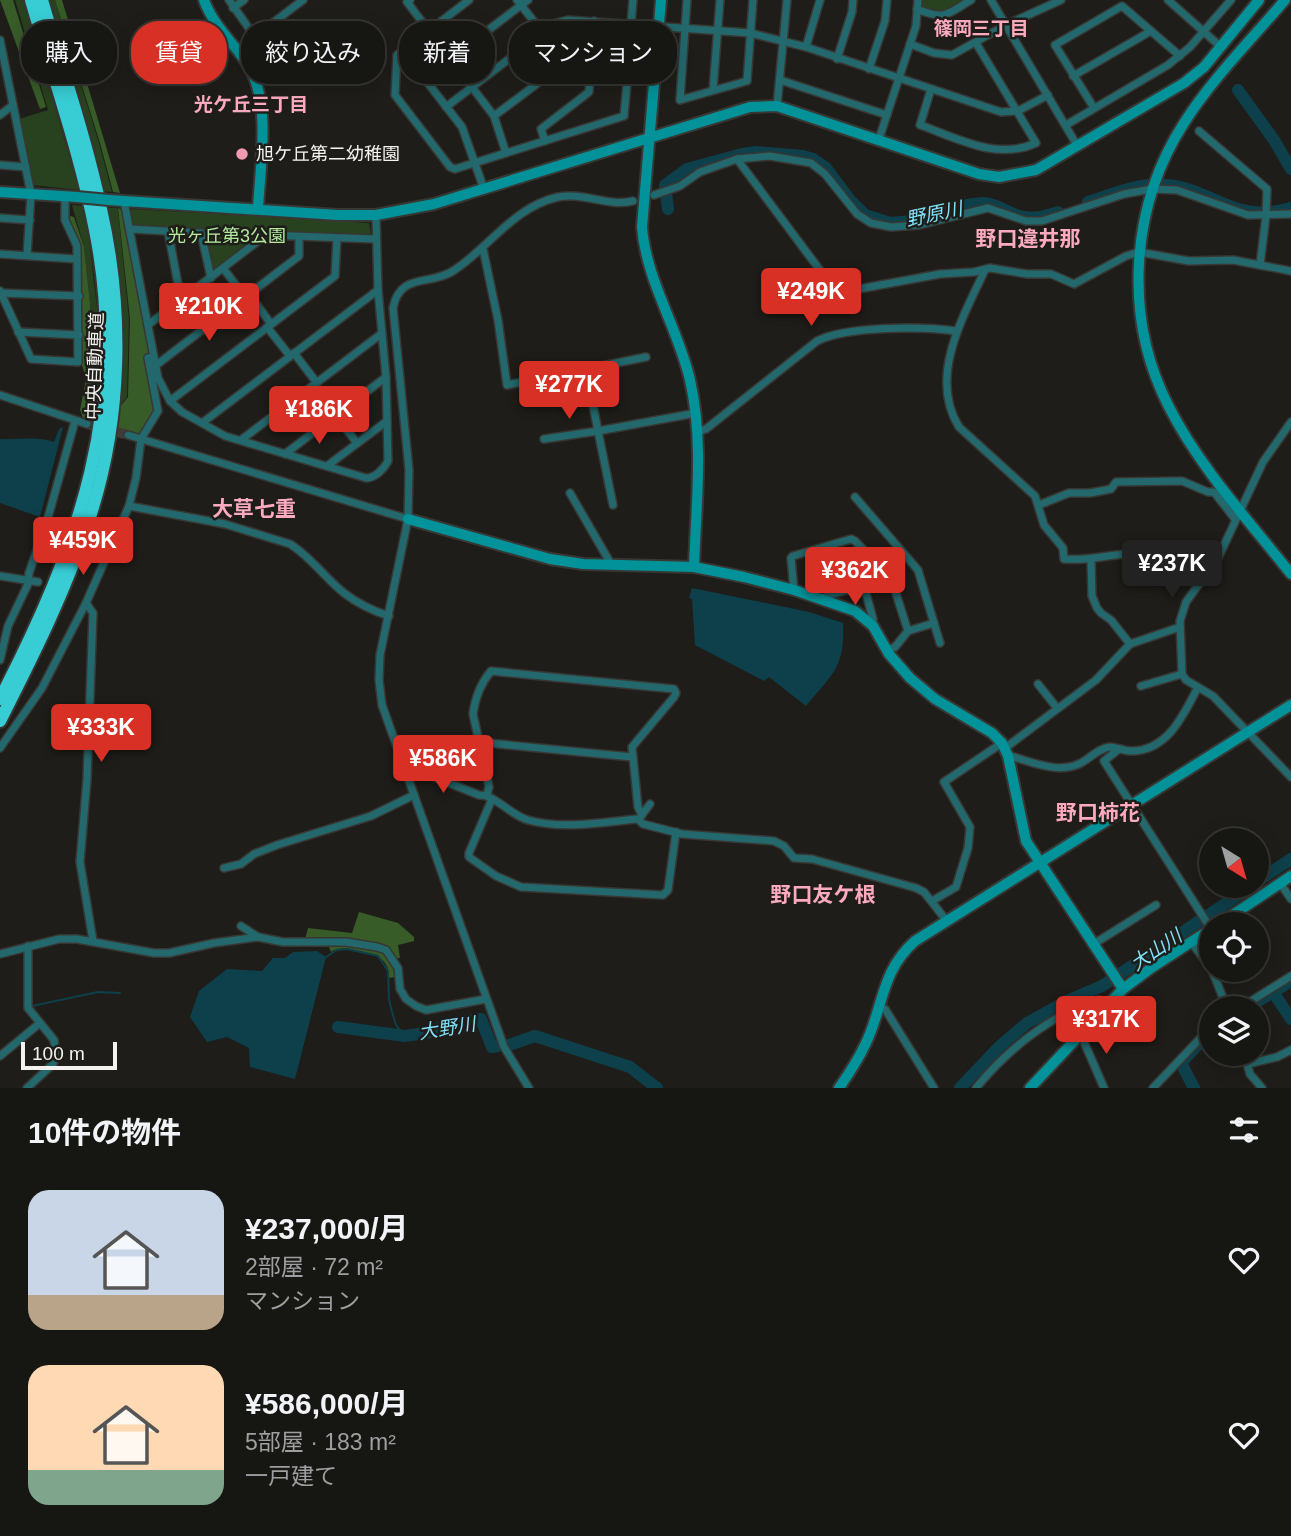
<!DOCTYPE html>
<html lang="ja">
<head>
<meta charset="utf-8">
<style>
	:root { --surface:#161613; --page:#232321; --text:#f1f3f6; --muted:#9e9fa0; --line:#353533; --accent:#d93025 }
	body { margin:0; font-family:Arial,"Noto Sans JP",sans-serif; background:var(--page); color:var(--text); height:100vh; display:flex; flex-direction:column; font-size:26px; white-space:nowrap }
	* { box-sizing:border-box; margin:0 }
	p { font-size:23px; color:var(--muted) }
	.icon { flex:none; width:38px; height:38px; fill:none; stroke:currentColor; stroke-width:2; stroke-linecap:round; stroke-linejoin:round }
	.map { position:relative; height:1088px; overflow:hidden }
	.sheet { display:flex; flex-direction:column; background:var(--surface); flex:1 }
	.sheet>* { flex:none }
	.top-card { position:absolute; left:21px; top:21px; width:700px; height:63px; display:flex; gap:14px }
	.needle { width:46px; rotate:143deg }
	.tools { position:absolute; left:1199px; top:828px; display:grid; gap:14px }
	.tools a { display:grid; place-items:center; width:70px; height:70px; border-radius:50%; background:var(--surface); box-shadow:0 4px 18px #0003,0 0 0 2px var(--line); font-size:35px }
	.scale { position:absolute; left:21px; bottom:18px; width:96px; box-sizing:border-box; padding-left:7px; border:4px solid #f3f2ef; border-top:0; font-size:19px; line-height:24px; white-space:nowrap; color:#f3f2ef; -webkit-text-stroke:5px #1e1d19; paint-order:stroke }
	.price { position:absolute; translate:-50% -60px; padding:0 16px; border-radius:7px; background:var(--accent); color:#fff; font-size:23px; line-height:46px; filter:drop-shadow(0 2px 4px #0008) }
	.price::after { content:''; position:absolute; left:50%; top:42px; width:21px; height:16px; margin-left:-10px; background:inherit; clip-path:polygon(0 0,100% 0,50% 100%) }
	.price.selected { background:#222; color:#fff }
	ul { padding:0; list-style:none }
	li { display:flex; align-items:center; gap:21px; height:175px; padding:0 28px }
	li span { display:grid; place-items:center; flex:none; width:196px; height:140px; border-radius:21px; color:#555 }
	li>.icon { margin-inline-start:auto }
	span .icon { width:84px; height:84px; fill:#fffc; stroke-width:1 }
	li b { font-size:30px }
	h2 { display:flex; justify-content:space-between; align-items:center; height:84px; padding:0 28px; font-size:30px }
	.chip { padding:0 24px; border-radius:28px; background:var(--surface); box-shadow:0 4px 18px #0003,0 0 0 2px var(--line); font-size:24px; line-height:63px }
	.chip.selected { background:var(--accent); color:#fff }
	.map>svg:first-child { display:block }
	.green { fill:#28411e }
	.forest { fill:#375c28 }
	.water { fill:#0e404b }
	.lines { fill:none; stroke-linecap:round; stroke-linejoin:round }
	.stream { stroke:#0e404b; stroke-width:2 }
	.river { stroke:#0e404b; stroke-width:12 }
	.secondary-tunnel { stroke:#3e3d39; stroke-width:10; stroke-dasharray:10 5; stroke-linecap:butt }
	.street-casing { stroke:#383733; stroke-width:10 }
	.secondary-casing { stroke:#383733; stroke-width:14 }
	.highway-casing { stroke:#383733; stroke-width:16 }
	.street { stroke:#23686c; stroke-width:7 }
	.secondary { stroke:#019399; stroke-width:10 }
	.highway { stroke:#38cdd5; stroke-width:12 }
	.secondary-bridge-casing { stroke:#383733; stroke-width:14; stroke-linecap:butt }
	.secondary-bridge { stroke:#019399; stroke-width:10 }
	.poi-dot { fill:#f29ab0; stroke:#1e1d19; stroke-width:2.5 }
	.labels { text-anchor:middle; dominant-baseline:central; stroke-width:5; stroke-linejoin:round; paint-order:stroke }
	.poi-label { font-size:18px; fill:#f3f2ef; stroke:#1e1d19; text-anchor:start }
	.park-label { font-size:18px; fill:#b1ea9b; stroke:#1e1d19 }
	.street-label { font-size:18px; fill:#f3f2ef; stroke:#1e1d19 }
	.neighbourhood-label { font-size:19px; font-weight:bold; fill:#fdaabf; stroke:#1e1d19 }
	.water-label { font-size:19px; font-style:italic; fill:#82e1f9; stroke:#1e1d19 }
	.quarter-label { font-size:21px; font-weight:bold; fill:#fdaabf; stroke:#1e1d19 }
</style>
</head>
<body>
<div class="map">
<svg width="1291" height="1088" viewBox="0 0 1291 1088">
	<rect width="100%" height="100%" fill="#1e1d19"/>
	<g class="green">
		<polygon points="15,0 24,0 79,190 32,185 19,119 48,110"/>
		<polygon points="47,0 55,0 99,143 112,192 102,191"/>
		<path d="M920,0h43c-19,11 -22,15 -43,7z"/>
		<polygon points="72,205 84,206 87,222 99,325 101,376 91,365 90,303 84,247"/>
		<polygon points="105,208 117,208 118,210 129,319 127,397 119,407 122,327"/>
		<polygon points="132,209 369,223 371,233 368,236 266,232 214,271 212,270 204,230 136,227 133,224 130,211"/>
	</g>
	<g class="forest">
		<polygon points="0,0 13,0 46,107 40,109"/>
		<polygon points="55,0 62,0 120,193 113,192 100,143"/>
		<polygon points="118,208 123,210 150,355 156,405 152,419 140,434 116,428 119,408 128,397 130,319"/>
		<polygon points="71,216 74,217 84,247 90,303 91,365 101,377 96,422 83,418 80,410 86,379 82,365 82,297 79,245 67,219"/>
		<path d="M359,912l39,11 16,14v4l-16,4 2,13 -11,1 5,10 1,8 -6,1c1,-19 -14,-24 -30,-27 -10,-2 -18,-5 -28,1l-3,-7 -23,-6 3,-11 44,5z"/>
	</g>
	<g class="water">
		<path d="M63,427l-23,90 -40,-14v-64c18,1 37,-3 54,3l5,-13z"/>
		<path d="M692,588l117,24 34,11c2,45 -10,50 -37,83l-37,-29 -5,4 -69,-36 -3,-46 -3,-1z"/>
		<polygon points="317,951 326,957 295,1079 250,1067 249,1048 227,1037 207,1042 190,1017 199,991 227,969 262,971 273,958 285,958 293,952"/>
	</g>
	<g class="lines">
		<g class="stream">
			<polyline points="326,957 337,950 347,949 378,956 388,971 389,999 392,1012 396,1025 405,1036"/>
			<polyline points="32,1006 98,992 120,993"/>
		</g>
		<g class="river">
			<polyline points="1238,90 1274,140 1291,169"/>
			<path d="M1088,202c25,-8 52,-20 79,-17 31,2 57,24 87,27 12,2 25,-1 37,-4"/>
			<path d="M668,209l-3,-24 22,-16 55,-15 14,-2 47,4 10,3 13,9 24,32 15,15 25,8 23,-2c22,-6 48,-17 70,-18 14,0 24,10 37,13 13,4 25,0 38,-4"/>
			<polyline points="1256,882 1291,859"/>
			<polyline points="1273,992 1291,1019"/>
			<polyline points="1247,1008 1291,981"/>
			<polyline points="338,1027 405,1036 431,1032 450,1023 481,1019 492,1047 498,1046"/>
			<polyline points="509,1045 535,1036 630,1067 657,1088"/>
			<polyline points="960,1088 1000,1046 1027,1023 1069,1000 1102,986 1252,886"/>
			<polyline points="1194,1088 1181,1063 1211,1031"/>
		</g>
		<polyline class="secondary-tunnel" points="87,424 128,435"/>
		<defs>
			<g id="street">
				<polyline points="229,0 255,37"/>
				<polyline points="410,0 407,2 494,116 506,153"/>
				<polyline points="469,0 397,55 395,95 450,167 455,169 624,116 629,61 576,57 570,59 494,116"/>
				<polyline points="517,0 543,33"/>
				<polyline points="687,0 680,100 747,81 753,0"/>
				<polyline points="991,0 1078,147"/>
				<polyline points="1168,0 1221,47"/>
				<polyline points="233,8 244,0"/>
				<path d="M917,9c28,12 30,5 54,-9"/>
				<polyline points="631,24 633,0"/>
				<polyline points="0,40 31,194 27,255"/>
				<polyline points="910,44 934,53 952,55 1006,25 1061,0"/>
				<polyline points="806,47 820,0"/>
				<polyline points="237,50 303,0"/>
				<polyline points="403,51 462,127 484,189"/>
				<polyline points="450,59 528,0"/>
				<polyline points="837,59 852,12 853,0"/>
				<polyline points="869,69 885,21 887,0"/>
				<polyline points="1073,76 1151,31"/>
				<polyline points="780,80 887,115"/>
				<path d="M931,89l-11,36c37,13 77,36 116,18l-60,-100"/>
				<polyline points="713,90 720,0"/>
				<polyline points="777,106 787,0"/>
				<polyline points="446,107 543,33 556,23 568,20 750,33 806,47 1001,112 1018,111 1048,95"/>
				<polyline points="1094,108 1055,45 1122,6 1180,56"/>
				<polyline points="0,115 13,105"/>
				<polyline points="1066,125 1168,65 1190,47 1231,0"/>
				<polyline points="1199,131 1267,189 1266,216 1260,265"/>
				<polyline points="879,139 916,26 918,0"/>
				<polyline points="545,141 541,129 589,92 594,21"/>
				<polyline points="737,159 837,293 940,274 974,272 990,268 1027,274 1051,274 1074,284 1126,256 1139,252 1189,261 1233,260 1291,271"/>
				<polyline points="0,165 26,167"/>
				<polyline points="654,195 680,186 700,172 737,159 770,156 811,163 825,174 857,214 871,223 891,227 919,225 988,208 1026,221 1042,221 1124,194 1152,189 1177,190 1248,215 1291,214"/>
				<path d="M124,201l34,177 12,23 12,11 43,24 141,42c9,0 18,-9 22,-17l-2,-84 -8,-87 -2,-75"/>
				<polyline points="0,218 30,220"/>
				<polyline points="130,229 201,233 211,278"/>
				<polyline points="168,231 181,300"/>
				<polyline points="483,249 498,320 507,385 646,357"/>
				<polyline points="0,254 76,259"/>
				<polyline points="223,268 245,297"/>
				<path d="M985,270c-22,47 -57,107 -26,157l76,69 9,29 19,23 1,11c21,2 39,-3 60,-5 28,-3 54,14 75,30"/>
				<polyline points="0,291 31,359 78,362 77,246 65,220 65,196"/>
				<polyline points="1,293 79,296"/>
				<polyline points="249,294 271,324"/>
				<polyline points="148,325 266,235 375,239"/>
				<polyline points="267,327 290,356"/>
				<polyline points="18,332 79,335"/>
				<polyline points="294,353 317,383"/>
				<polyline points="155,366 299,256 299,237"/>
				<polyline points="313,386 357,443"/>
				<polyline points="0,395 87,424"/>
				<polyline points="170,401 335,276 337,238"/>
				<polyline points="1291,422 1263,462 1212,571 1199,584 1186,602 1180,621 1182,674 1186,680 1213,696 1291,777"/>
				<polyline points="202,423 378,290"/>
				<path d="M697,432l9,-3 111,-88c30,-15 106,-15 139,-10"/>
				<polyline points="128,435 408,519"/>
				<polyline points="544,439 598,431 586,369"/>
				<polyline points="241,440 381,334"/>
				<polyline points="285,454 386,377"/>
				<polyline points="327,466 387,421"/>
				<polyline points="570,493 611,564"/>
				<polyline points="855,497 918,570 940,643"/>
				<polyline points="613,505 598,431 696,413"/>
				<polyline points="1039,505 1069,493 1090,493 1111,489 1116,482 1182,481 1208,492 1214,492 1235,519"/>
				<path d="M129,506l96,18 65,20c21,13 35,34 54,49 13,10 29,18 45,23"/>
				<polyline points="1091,560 1092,596 1097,608 1101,613 1111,620 1130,644"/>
				<polyline points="0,576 38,582"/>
				<polyline points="864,586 873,619 873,626"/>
				<polyline points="794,590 791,558 793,556 851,539 855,541 891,578 908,631 895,647 887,650"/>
				<polyline points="821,599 826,596 891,578"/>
				<polyline points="86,603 93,613 87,779 80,862 93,941"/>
				<polyline points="908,631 934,623"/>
				<polyline points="0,660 8,626 28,584 29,573 47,521 75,421"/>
				<polyline points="1038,684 1057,708"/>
				<polyline points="1141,686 1182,674"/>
				<polyline points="478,742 632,757"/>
				<polyline points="0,748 42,688 86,603 129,506 136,478 141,439 158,411 148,358 153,357"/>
				<polyline points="1005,748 1096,680 1130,644 1180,627"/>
				<polyline points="1119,749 1104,761 1211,929"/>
				<path d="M1007,755c23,6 51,20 74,8 9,-5 18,-15 29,-16 6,0 14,4 21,4 37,0 53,-37 67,-64"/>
				<path d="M404,765l75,30c17,0 31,20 49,25 35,10 75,2 110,-1l5,5 39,10 92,7 10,5 10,12 18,1 104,29 8,4 22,28"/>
				<path d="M487,795l2,-8 -16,-73c2,-16 8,-31 18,-43l183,18 2,4 -2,4 -42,50 6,60 4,8"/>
				<polyline points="492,799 469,853 469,857 496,876 521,887 663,895 668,890 676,832"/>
				<polyline points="641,816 650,804"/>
				<polyline points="224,868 241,864 254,854 277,845 371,816 414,795"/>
				<polyline points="1280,883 1291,899"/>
				<polyline points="932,901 956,887 968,848 970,827 944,782 1002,743"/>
				<polyline points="241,926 258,937"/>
				<polyline points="1191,942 1211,968"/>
				<polyline points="1092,945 1156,905"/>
				<polyline points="0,954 59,939 77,939 154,953 169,953 214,943 258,937 283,942 346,942 377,947 386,950 398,968 400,989 406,999 416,1006 426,1010 486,999"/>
				<polyline points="1212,970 1227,1008"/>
				<polyline points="879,1007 885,1009 934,1088"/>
				<polyline points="1240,1008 1291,976"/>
				<polyline points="1081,1035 1104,1088"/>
				<polyline points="1244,1054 1250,1074 1262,1088"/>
				<polyline points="0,1056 40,1023"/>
				<polyline points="1248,1064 1277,1057 1291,1050"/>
				<polyline points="27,1088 53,1064 56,1056 54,1040 28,1008 28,946"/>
				<path d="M529,1088l-25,-41 -122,-342 -3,-25 1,-25 28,-136 1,-49 -16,-162c7,-36 37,-22 60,-37 36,-23 60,-64 105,-74 25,-5 50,10 75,4"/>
				<path d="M976,1088c31,-38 75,-74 123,-88l7,7"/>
				<polyline points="1153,1088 1211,1027"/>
			</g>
			<g id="secondary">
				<path d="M204,0c9,26 32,45 46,68 21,40 10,98 8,141"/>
				<path d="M661,0l-19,227c4,53 36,101 48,153 14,61 6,125 4,187"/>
				<path d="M1285,0c-34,40 -73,79 -101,123 -54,84 -61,195 -15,284 31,61 80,114 122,167"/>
				<polyline points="0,192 77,197"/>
				<polyline points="109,200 338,215 376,215 434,204 750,107 777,106 979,174 999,177 1036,170 1184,83 1204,67 1259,0"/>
				<polyline points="408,519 550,559 583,564 694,567 744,577 794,590 855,611 873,626 889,654 910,678 935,699 992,733 1002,743 1008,756 1026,841 1123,989"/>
				<polyline points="1219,924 1291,876"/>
				<path d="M839,1088c9,-13 19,-28 26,-43 19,-38 15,-73 50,-104l376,-236"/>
				<polyline points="1030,1088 1123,989 1151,968 1211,929"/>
			</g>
			<g id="highway">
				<path d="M0,699c79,-153 130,-294 95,-469 -15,-78 -42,-153 -64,-230"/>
				<path d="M0,721c34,-67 67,-133 90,-204 32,-99 34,-207 11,-308 -15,-71 -39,-140 -59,-209"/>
			</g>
		</defs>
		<use href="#street" class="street-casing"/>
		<use href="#secondary" class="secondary-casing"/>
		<use href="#highway" class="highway-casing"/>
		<use href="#street" class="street"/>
		<use href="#secondary" class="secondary"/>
		<use href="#highway" class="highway"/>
		<defs>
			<polyline id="secondary-bridge" points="77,197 109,200"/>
		</defs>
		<use href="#secondary-bridge" class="secondary-bridge-casing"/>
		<use href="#secondary-bridge" class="secondary-bridge"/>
	</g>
	<circle class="poi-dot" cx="242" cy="154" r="7"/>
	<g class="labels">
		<g class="poi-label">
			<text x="256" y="154">旭ケ丘第二幼稚園</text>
		</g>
		<g class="park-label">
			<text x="227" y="236">光ヶ丘第3公園</text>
		</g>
		<g class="street-label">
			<text transform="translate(95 366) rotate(-88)">中央自動車道</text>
		</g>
		<g class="neighbourhood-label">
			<text x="981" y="28">篠岡三丁目</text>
			<text x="251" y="104">光ケ丘三丁目</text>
		</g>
		<g class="water-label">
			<text transform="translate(934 214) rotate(-12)">野原川</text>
			<text transform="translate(1156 950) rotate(-34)">大山川</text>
			<text transform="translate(447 1028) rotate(-9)">大野川</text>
		</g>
		<g class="quarter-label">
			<text x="1028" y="238">野口違井那</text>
			<text x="254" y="508">大草七重</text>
			<text x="1098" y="812">野口柿花</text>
			<text x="823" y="894">野口友ケ根</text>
		</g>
	</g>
</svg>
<div class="tools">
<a><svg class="needle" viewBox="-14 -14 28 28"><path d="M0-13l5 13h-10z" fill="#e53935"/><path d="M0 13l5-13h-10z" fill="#9e9fa0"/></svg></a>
<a><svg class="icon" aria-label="locate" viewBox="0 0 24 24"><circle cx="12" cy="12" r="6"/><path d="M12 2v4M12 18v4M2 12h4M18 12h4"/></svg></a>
<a><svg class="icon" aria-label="layers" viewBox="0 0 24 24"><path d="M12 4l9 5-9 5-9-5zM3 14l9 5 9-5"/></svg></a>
</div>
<div class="scale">100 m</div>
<b class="price" style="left:811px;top:328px">¥249K</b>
<b class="price" style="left:209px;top:343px">¥210K</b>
<b class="price" style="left:569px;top:421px">¥277K</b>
<b class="price" style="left:319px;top:446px">¥186K</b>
<b class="price" style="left:83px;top:577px">¥459K</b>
<b class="price selected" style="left:1172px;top:600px">¥237K</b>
<b class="price" style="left:855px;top:607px">¥362K</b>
<b class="price" style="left:101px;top:764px">¥333K</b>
<b class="price" style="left:443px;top:795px">¥586K</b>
<b class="price" style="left:1106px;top:1056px">¥317K</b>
<div class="top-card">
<a class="chip">購入</a>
<a class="chip selected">賃貸</a>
<a class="chip">絞り込み</a>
<a class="chip">新着</a>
<a class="chip">マンション</a>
</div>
</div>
<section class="sheet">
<h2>10件の物件<svg class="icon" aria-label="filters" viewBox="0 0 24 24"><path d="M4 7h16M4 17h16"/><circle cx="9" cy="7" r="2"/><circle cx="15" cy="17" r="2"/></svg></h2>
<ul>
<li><span style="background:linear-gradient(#c9d6e8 75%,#b9a48a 0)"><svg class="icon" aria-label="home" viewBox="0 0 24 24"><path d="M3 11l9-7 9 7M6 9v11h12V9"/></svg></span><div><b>¥237,000/月</b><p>2部屋 · 72 m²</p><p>マンション</p></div><svg class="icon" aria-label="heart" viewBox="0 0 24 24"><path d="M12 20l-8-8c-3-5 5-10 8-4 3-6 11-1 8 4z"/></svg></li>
<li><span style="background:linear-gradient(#ffd9b3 75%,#7fa58c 0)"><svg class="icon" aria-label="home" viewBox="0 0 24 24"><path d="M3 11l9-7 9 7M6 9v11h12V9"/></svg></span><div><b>¥586,000/月</b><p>5部屋 · 183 m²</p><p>一戸建て</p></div><svg class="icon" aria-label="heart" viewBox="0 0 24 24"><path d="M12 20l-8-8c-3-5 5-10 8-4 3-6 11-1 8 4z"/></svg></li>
</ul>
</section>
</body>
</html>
